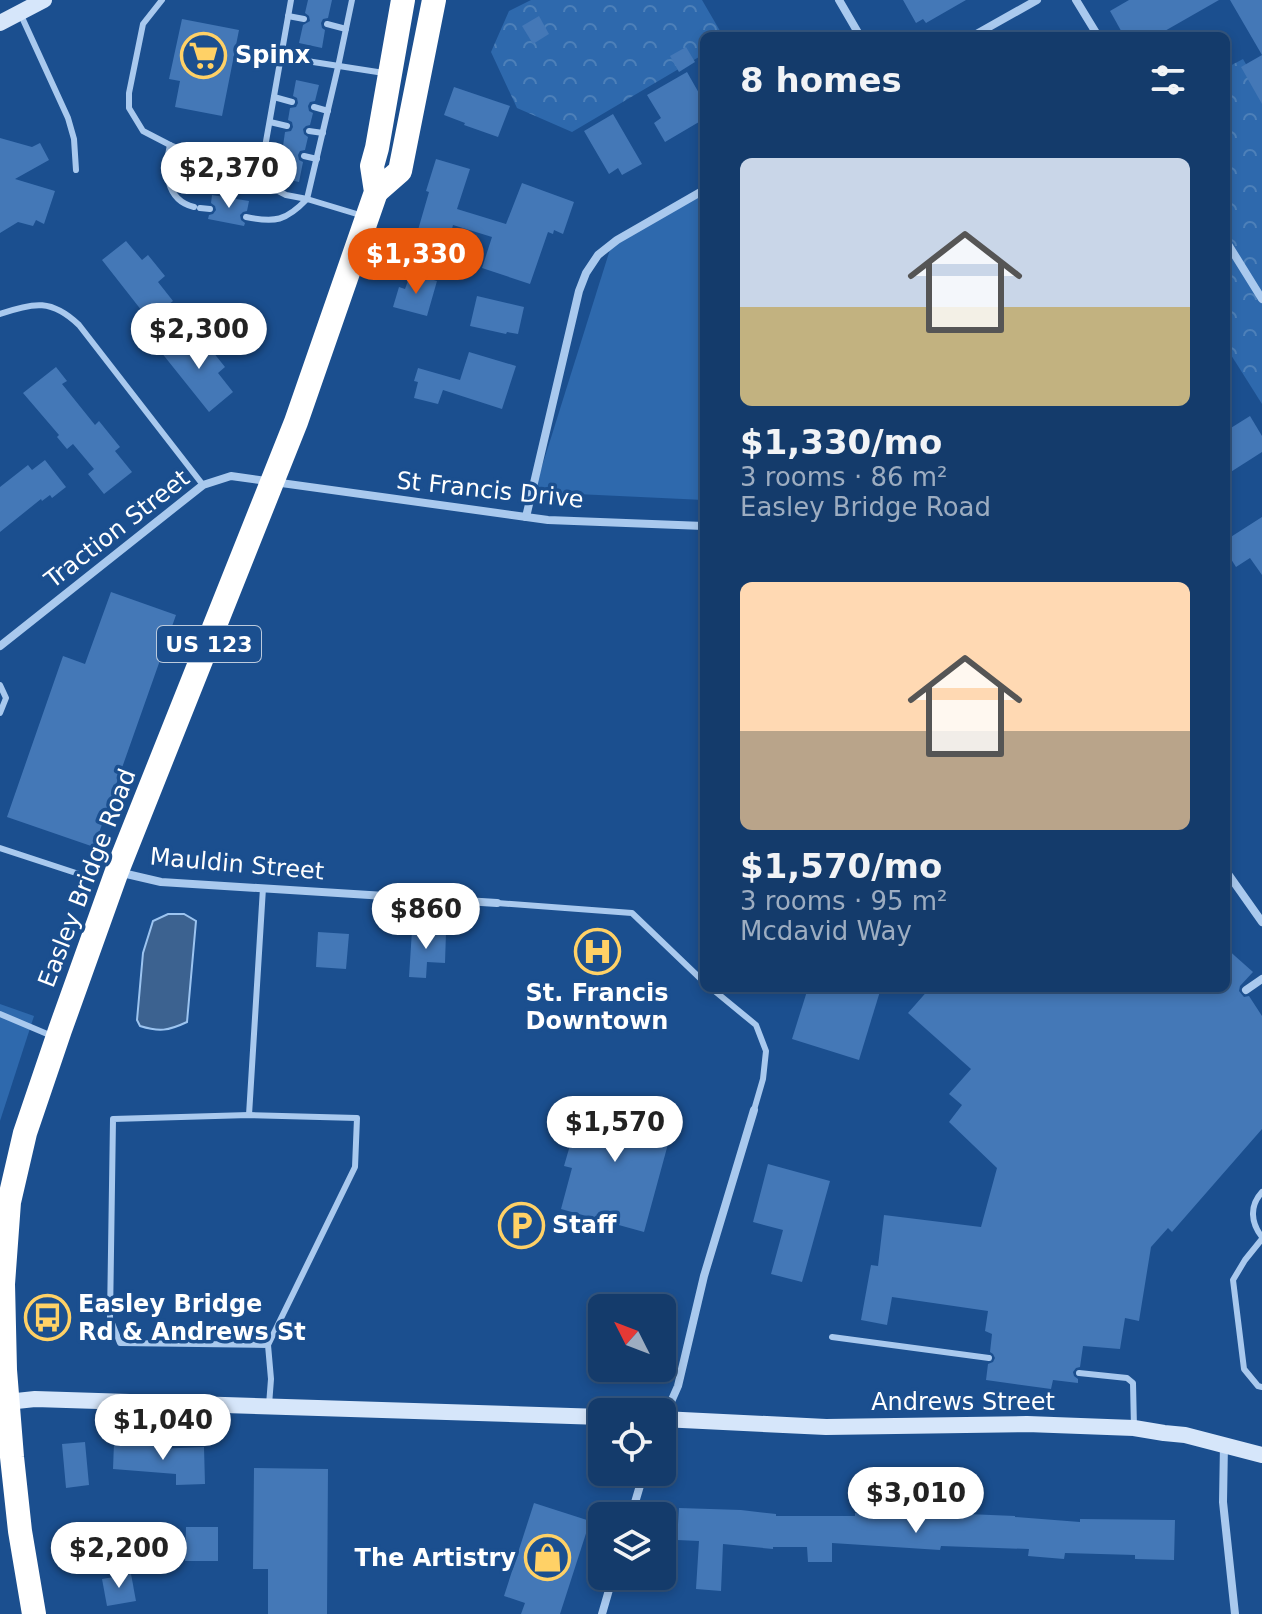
<!DOCTYPE html>
<html lang="en">
<head>
<meta charset="utf-8">
<style>
	:root { --surface:#143b6b; --page:#1d4271; --text:#f1f3f6; --muted:#9dadc1; --line:#33557e; --accent:#ea580c }
	body { margin:0; font-family:"DejaVu Sans",sans-serif; background:var(--page); color:var(--text); height:100vh; display:flex; flex-direction:column; font-size:30px; white-space:nowrap }
	* { box-sizing:border-box; margin:0 }
	p { font-size:26px; color:var(--muted) }
	.icon { flex:none; width:44px; height:44px; fill:none; stroke:currentColor; stroke-width:2; stroke-linecap:round; stroke-linejoin:round }
	.map { position:relative; flex:1; overflow:hidden }
	.panel { position:absolute; left:700px; top:32px; width:530px; height:960px; display:flex; flex-direction:column; background:var(--surface); border-radius:12px; box-shadow:0 4px 12px #0003,0 0 0 2px var(--line) }
	.panel>* { flex:none }
	.needle { width:52px; rotate:312deg }
	.controls { position:absolute; left:588px; top:1294px; display:grid; gap:16px }
	.controls a { display:grid; place-items:center; width:88px; height:88px; border-radius:12px; background:var(--surface); box-shadow:0 4px 12px #0003,0 0 0 2px var(--line); font-size:40px }
	.price { position:absolute; translate:-50% -68px; padding:0 18px; border-radius:28px; background:#fff; color:#222; font-size:26px; line-height:52px; filter:drop-shadow(0 2px 4px #0008) }
	.price::after { content:''; position:absolute; left:50%; top:48px; width:24px; height:18px; margin-left:-12px; background:inherit; clip-path:polygon(0 0,100% 0,50% 100%) }
	.price.current { background:var(--accent); color:#fff }
	ul { padding:0; list-style:none }
	li { display:grid; align-content:center; gap:16px; height:424px; padding:0 40px }
	li span { display:grid; place-items:center; height:248px; border-radius:12px; color:#555 }
	li>.icon { margin-inline-start:auto }
	span .icon { width:144px; height:144px; fill:#fffc; stroke-width:1 }
	li b { font-size:34px }
	h2 { display:flex; justify-content:space-between; align-items:center; height:96px; padding:0 40px; font-size:34px }
	.map>svg:first-child { display:block }
	.grass { fill:#2e69ad }
	.forest { fill:url(#forest-crowns) }
	.water { fill:#3c6290; stroke:#9cc4f0; stroke-width:2 }
	.building { fill:#4478b7 }
	.lines { fill:none; stroke-linecap:round; stroke-linejoin:round }
	.lane { stroke:#a9c9ee; stroke-width:6 }
	.street { stroke:#a9c9ee; stroke-width:8 }
	.secondary { stroke:#d6e6fa; stroke-width:16 }
	.highway { stroke:#fff; stroke-width:24 }
	.labels { text-anchor:middle; dominant-baseline:central; stroke-width:7; stroke-linejoin:round; paint-order:stroke }
	.shield { fill:#1b4f8f; stroke:#bbcadd; stroke-width:2 }
	.shield-label { font-size:22px; font-weight:bold; fill:#fff }
	.poi-label { font-size:24px; font-weight:bold; fill:#fff; stroke:#1b4f8f; text-anchor:start }
	.street-label { font-size:24px; fill:#fff; stroke:#1b4f8f }
</style>
</head>
<body>
<div class="map">
<svg width="1262" height="1614" viewBox="0 0 1262 1614">
	<defs>
		<pattern id="forest-crowns" width="20" height="18" patternUnits="userSpaceOnUse" patternTransform="scale(2)"><rect width="20" height="18" fill="#2e69ad"/><path d="M2 6a3 3 0 1 1 6 0M12 15a3 3 0 1 1 6 0" fill="none" stroke="#4d80b9"/></pattern>
	</defs>
	<rect width="100%" height="100%" fill="#1b4f8f"/>
	<g class="grass">
		<polygon points="704,191 704,500 534,492 612,243"/>
		<polygon points="0,1004 34,1016 0,1121"/>
	</g>
	<g class="forest">
		<polygon points="531,0 702,0 723,36 704,36 704,54 572,132 517,108 491,52 509,11"/>
		<polygon points="1243,59 1262,92 1262,404 1226,347 1226,68"/>
	</g>
	<path class="water" d="M168,914h16l12,7 -9,101c-19,9 -28,10 -47,4l-3,-6 6,-67 10,-32z"/>
	<g class="building">
		<polygon points="308,0 332,0 328,18 323,19 321,23 322,28 325,30 322,48 299,43 303,25 310,21 309,16 305,13"/>
		<polygon points="903,0 966,0 926,23 923,19 916,23"/>
		<polygon points="1129,0 1219,0 1156,36 1124,36 1110,11"/>
		<polygon points="1230,0 1262,0 1262,104 1241,67 1262,55"/>
		<polygon points="539,16 549,34 533,44 522,26"/>
		<polygon points="182,19 239,30 222,116 175,107 180,81 169,79"/>
		<polygon points="686,47 695,62 679,72 670,56"/>
		<polygon points="687,72 704,102 704,119 665,142 654,123 661,118 647,95"/>
		<polygon points="296,80 319,85 315,101 310,102 308,106 309,111 313,113 310,125 306,126 303,129 304,134 308,137 305,150 300,151 298,155 299,160 303,162 299,182 276,177 280,158 285,157 287,153 286,148 283,146 285,132 291,131 293,127 292,122 288,120 290,108 296,107 298,103 297,98 293,96"/>
		<polygon points="454,87 510,106 498,137 464,125 465,123 444,115"/>
		<polygon points="613,114 642,164 622,175 618,168 609,174 584,131"/>
		<polygon points="0,138 32,147 40,143 49,160 15,179 55,191 44,224 36,220 33,226 18,222 0,233"/>
		<polygon points="436,159 470,169 457,209 506,224 522,183 574,202 563,234 554,230 553,234 548,232 530,284 482,268 492,237 453,225 447,248 418,240 421,230 418,230 429,192 426,191"/>
		<polygon points="212,195 249,201 247,211 243,212 240,215 241,220 245,223 244,226 208,219 209,215 213,214 216,210 215,206 211,203"/>
		<polygon points="126,241 142,260 148,255 165,276 158,282 173,301 149,320 102,260"/>
		<polygon points="419,276 437,281 427,316 393,307 399,287 405,289 409,278 418,281"/>
		<polygon points="477,296 524,307 518,334 507,332 506,334 470,326"/>
		<polygon points="185,332 201,352 209,347 225,367 218,373 233,392 209,412 161,352"/>
		<polygon points="469,352 516,366 502,409 443,390 438,404 414,398 418,382 414,381 418,368 460,380"/>
		<polygon points="56,367 67,381 62,384 95,425 99,421 120,447 115,451 132,472 104,494 88,474 94,469 73,444 67,449 57,437 59,435 23,393"/>
		<polygon points="1250,416 1262,436 1262,452 1226,475 1226,431"/>
		<polygon points="45,460 66,487 52,498 50,495 42,501 41,499 0,532 0,487 28,465 32,470"/>
		<polygon points="1262,517 1262,575 1250,558 1236,567 1226,551 1226,540"/>
		<polygon points="111,592 176,615 94,847 7,817 63,656 85,664"/>
		<polygon points="412,930 446,932 445,963 427,962 426,978 409,977"/>
		<polygon points="318,932 349,934 346,969 316,967"/>
		<polygon points="1226,948 1253,972 1240,986 1239,991 1244,997 1249,996 1262,1016 1262,1129 1172,1232 1168,1228 1151,1247 1139,1321 1125,1318 1120,1349 1083,1346 1080,1367 1076,1368 1073,1372 1074,1376 1078,1379 1078,1383 1053,1380 1051,1389 986,1380 988,1364 993,1362 995,1358 993,1354 990,1352 992,1334 985,1331 988,1311 892,1297 887,1325 861,1320 871,1265 878,1266 884,1215 981,1227 997,1168 949,1122 962,1105 949,1094 971,1069 908,1013 930,988 1226,988"/>
		<polygon points="808,988 881,988 859,1060 792,1039"/>
		<polygon points="584,1097 674,1122 644,1232 561,1209 572,1168 564,1166"/>
		<polygon points="768,1164 830,1181 802,1282 771,1274 783,1230 753,1222"/>
		<polygon points="85,1442 89,1485 66,1488 62,1444"/>
		<polygon points="114,1443 155,1446 155,1449 204,1447 205,1484 176,1485 176,1474 113,1469"/>
		<polygon points="254,1468 328,1469 327,1614 268,1614 268,1569 253,1569"/>
		<polygon points="534,1503 590,1521 560,1614 521,1614 525,1603 504,1596"/>
		<polygon points="679,1508 741,1510 776,1514 776,1516 855,1516 855,1513 910,1517 911,1513 967,1517 967,1514 1015,1516 1015,1517 1080,1522 1080,1519 1175,1520 1174,1560 1135,1559 1135,1555 1065,1553 1064,1559 1028,1556 1029,1549 941,1546 940,1550 832,1543 832,1562 808,1562 807,1547 773,1547 773,1549 723,1544 721,1591 696,1589 699,1541 677,1540"/>
		<polygon points="186,1527 218,1527 218,1561 185,1561"/>
		<polygon points="131,1574 136,1601 107,1606 102,1579"/>
	</g>
	<g class="lines">
		<g class="lane">
			<polyline points="162,0 143,24 129,93 129,108 143,131 170,145 259,181 286,195 307,199 338,67 352,0"/>
			<polyline points="20,13 68,118 74,139 76,170"/>
			<polyline points="288,16 304,19"/>
			<polyline points="327,24 346,29"/>
			<polyline points="281,57 384,73"/>
			<polyline points="274,97 292,102"/>
			<polyline points="314,107 328,111"/>
			<polyline points="270,122 287,126"/>
			<polyline points="309,131 323,133"/>
			<path d="M170,145c-6,24 -5,55 24,62"/>
			<polyline points="265,148 281,152"/>
			<polyline points="304,156 317,159"/>
			<polyline points="259,181 291,0"/>
			<polyline points="200,208 210,209"/>
			<path d="M246,217c29,6 40,4 61,-18l53,16"/>
			<path d="M0,314c34,-12 52,-15 79,11l124,160"/>
			<polyline points="0,685 6,698 0,713"/>
			<polyline points="0,848 79,874"/>
			<polyline points="497,903 632,913 704,982"/>
			<polyline points="711,988 756,1025 766,1051 763,1079 754,1110"/>
			<polyline points="0,1014 52,1036"/>
			<polyline points="249,1115 263,888"/>
			<path d="M1262,1192c-13,14 -11,31 0,45"/>
			<polyline points="1262,1239 1245,1260 1233,1280 1244,1369 1258,1386 1262,1387"/>
			<polyline points="832,1337 989,1358"/>
			<polyline points="268,1345 120,1343 110,1318 113,1119 249,1115 357,1118 355,1167 268,1345 271,1379 269,1405"/>
			<polyline points="1079,1373 1127,1378 1133,1383 1134,1428"/>
		</g>
		<g class="street">
			<polyline points="839,0 860,36"/>
			<polyline points="1076,0 1098,36"/>
			<polyline points="973,36 1037,0"/>
			<polyline points="1226,241 1262,299"/>
			<polyline points="526,517 579,291 586,273 598,255 617,240 704,190"/>
			<polyline points="0,646 203,485 231,476 548,520 704,526"/>
			<polyline points="1226,871 1262,922"/>
			<polyline points="118,872 161,882 497,903"/>
			<polyline points="1246,990 1262,979"/>
			<polyline points="663,1420 678,1386 704,1276 754,1110"/>
			<polyline points="1224,1444 1223,1502 1235,1614"/>
			<polyline points="631,1516 644,1472"/>
			<polyline points="602,1614 613,1576"/>
		</g>
		<g class="secondary">
			<polyline points="0,23 44,0"/>
			<polyline points="7,1402 35,1399 602,1417"/>
			<polyline points="662,1419 826,1427 1027,1424 1134,1428 1164,1433 1185,1435 1262,1455"/>
		</g>
		<g class="highway">
			<polyline points="376,192 400,171 434,0"/>
			<polyline points="34,1614 20,1531 12,1457 5,1370 3,1284 9,1202 25,1133 60,1030 117,871 296,422 376,192 372,166 377,148 403,0"/>
		</g>
	</g>
	<defs>
		<symbol id="supermarket-ring" viewBox="-11 -11 22 22"><circle r="9.5" fill="#1b4f8f" stroke="#ffd166" stroke-width="1.5"/><path d="M-6-5.5h2.5l.6 2H6L4.5 2H-2.5L-4.4-4H-6ZM-1.5 3.2a1.3 1.3 0 1 0 .1 0ZM3 3.2a1.3 1.3 0 1 0 .1 0Z" fill="#ffd166"/></symbol>
		<symbol id="hospital-ring" viewBox="-11 -11 22 22"><circle r="9.5" fill="#1b4f8f" stroke="#ffd166" stroke-width="1.5"/><path d="M-5-5h3v3.5h4V-5h3V5h-3V1.5h-4V5h-3Z" fill="#ffd166"/></symbol>
		<symbol id="parking-ring" viewBox="-11 -11 22 22"><circle r="9.5" fill="#1b4f8f" stroke="#ffd166" stroke-width="1.5"/><path d="M-3.5-5.5H1a3.5 3.5 0 0 1 0 7H-1V5.5H-3.5ZM-1-3.4V-.6H.8a1.4 1.4 0 0 0 0-2.8Z" fill="#ffd166"/></symbol>
		<symbol id="bus-ring" viewBox="-11 -11 22 22"><circle r="9.5" fill="#1b4f8f" stroke="#ffd166" stroke-width="1.5"/><path d="M-5-6H5V4H4V6H2V4H-2V6H-4V4H-5ZM-3.5-4V0h7V-4ZM-3.5 1.2v1.5H-2V1.2ZM2 1.2v1.5H3.5V1.2Z" fill="#ffd166"/></symbol>
		<symbol id="shop-ring" viewBox="-11 -11 22 22"><circle r="9.5" fill="#1b4f8f" stroke="#ffd166" stroke-width="1.5"/><path d="M-5-2.5h2.3a2.7 3.5 0 0 1 5.4 0H5L5.5 6h-11ZM-1.5-2.5h3a1.5 2.3 0 0 0-3 0Z" fill="#ffd166"/></symbol>
	</defs>
	<g fill-rule="evenodd">
		<use href="#supermarket-ring" x="178" y="30" width="51" height="51"/>
		<use href="#hospital-ring" x="572" y="926" width="51" height="51"/>
		<use href="#parking-ring" x="496" y="1200" width="51" height="51"/>
		<use href="#bus-ring" x="22" y="1292" width="51" height="51"/>
		<use href="#shop-ring" x="522" y="1532" width="51" height="51"/>
	</g>
	<g class="labels">
		<rect class="shield" x="157" y="626" width="104" height="36" rx="6"/>
		<g class="shield-label">
			<text x="209" y="644">US 123</text>
		</g>
		<g class="poi-label">
			<text x="235" y="55">Spinx</text>
			<text x="597" y="993" text-anchor="middle">St. Francis<tspan x="597" dy="28">Downtown</tspan></text>
			<text x="552" y="1225">Staff</text>
			<text x="78" y="1304">Easley Bridge<tspan x="78" dy="28">Rd &amp; Andrews St</tspan></text>
			<text x="516" y="1558" text-anchor="end">The Artistry</text>
		</g>
		<g class="street-label">
			<text transform="translate(490 490) rotate(6)">St Francis Drive</text>
			<text transform="translate(117 529) rotate(-38)">Traction Street</text>
			<text transform="translate(237 864) rotate(5)">Mauldin Street</text>
			<text transform="translate(87 878) rotate(-69)">Easley Bridge Road</text>
			<text x="963" y="1402">Andrews Street</text>
		</g>
	</g>
</svg>
<div class="controls">
<a><svg class="needle" viewBox="-14 -14 28 28"><path d="M0-13l5 13h-10z" fill="#e53935"/><path d="M0 13l5-13h-10z" fill="#9dadc1"/></svg></a>
<a><svg class="icon" aria-label="locate" viewBox="0 0 24 24"><circle cx="12" cy="12" r="6"/><path d="M12 2v4M12 18v4M2 12h4M18 12h4"/></svg></a>
<a><svg class="icon" aria-label="layers" viewBox="0 0 24 24"><path d="M12 4l9 5-9 5-9-5zM3 14l9 5 9-5"/></svg></a>
</div>
<b class="price" style="left:229px;top:210px">$2,370</b>
<b class="price current" style="left:416px;top:296px">$1,330</b>
<b class="price" style="left:199px;top:371px">$2,300</b>
<b class="price" style="left:426px;top:951px">$860</b>
<b class="price" style="left:615px;top:1164px">$1,570</b>
<b class="price" style="left:163px;top:1462px">$1,040</b>
<b class="price" style="left:916px;top:1535px">$3,010</b>
<b class="price" style="left:119px;top:1590px">$2,200</b>
<section class="panel">
<h2>8 homes<svg class="icon" aria-label="filters" viewBox="0 0 24 24"><path d="M4 7h16M4 17h16"/><circle cx="9" cy="7" r="2"/><circle cx="15" cy="17" r="2"/></svg></h2>
<ul>
<li><span style="background:linear-gradient(#c9d6e8 60%,#c2b280 0)"><svg class="icon" aria-label="home" viewBox="0 0 24 24"><path d="M3 11l9-7 9 7M6 9v11h12V9"/></svg></span><div><b>$1,330/mo</b><p>3 rooms · 86 m²</p><p>Easley Bridge Road</p></div></li>
<li><span style="background:linear-gradient(#ffd9b3 60%,#b9a48a 0)"><svg class="icon" aria-label="home" viewBox="0 0 24 24"><path d="M3 11l9-7 9 7M6 9v11h12V9"/></svg></span><div><b>$1,570/mo</b><p>3 rooms · 95 m²</p><p>Mcdavid Way</p></div></li>
</ul>
</section>
</div>
</body>
</html>
